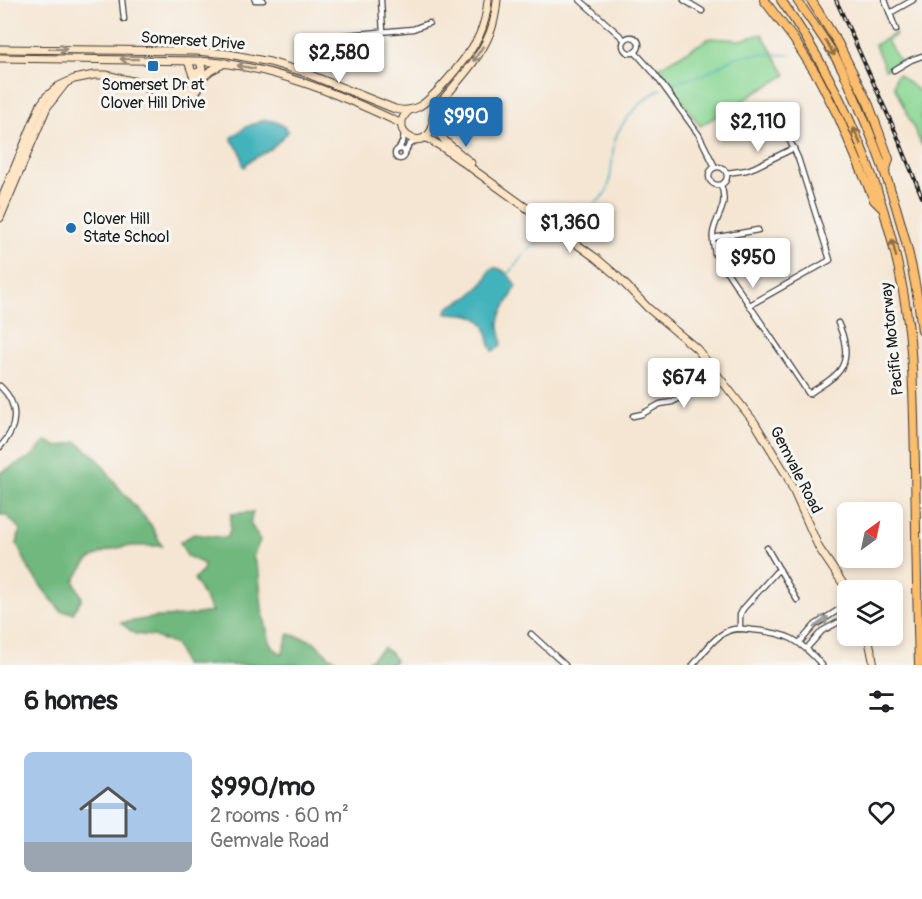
<!DOCTYPE html>
<html lang="en">
<head>
<meta charset="utf-8">
<style>
	:root { --surface:#fff; --page:#f2f2f2; --text:#202124; --muted:#757577; --accent:#1f6fb2 }
	body { margin:0; font-family:Pangolin,sans-serif; background:var(--page); color:var(--text); height:100vh; display:flex; flex-direction:column; font-size:22px; white-space:nowrap }
	* { box-sizing:border-box; margin:0 }
	p { font-size:20px; color:var(--muted) }
	.icon { flex:none; width:33px; height:33px; fill:none; stroke:currentColor; stroke-width:2; stroke-linecap:round; stroke-linejoin:round }
	.map { position:relative; height:665px; overflow:hidden }
	.sheet { display:flex; flex-direction:column; background:var(--surface); flex:1 }
	.sheet>* { flex:none }
	.needle { width:39px; rotate:33deg }
	.controls { position:absolute; left:837px; top:502px; display:grid; gap:12px }
	.controls a { display:grid; place-items:center; width:66px; height:66px; border-radius:9px; background:var(--surface); box-shadow:0 3px 9px #0003; font-size:30px }
	.price { position:absolute; translate:-50% -51px; padding:0 14px; border-radius:6px; background:#fff; color:#222; font-size:20px; line-height:39px; filter:drop-shadow(0 2px 3px #0008) }
	.price::after { content:''; position:absolute; left:50%; top:36px; width:18px; height:14px; margin-left:-9px; background:inherit; clip-path:polygon(0 0,100% 0,50% 100%) }
	.price.active { background:var(--accent); color:#fff }
	ul { padding:0; list-style:none }
	li { display:flex; align-items:center; gap:18px; height:150px; padding:0 24px }
	li span { display:grid; place-items:center; flex:none; width:168px; height:120px; border-radius:9px; color:#555 }
	li>.icon { margin-inline-start:auto }
	span .icon { width:72px; height:72px; fill:#fffc; stroke-width:1 }
	li b { font-size:26px }
	h2 { display:flex; justify-content:space-between; align-items:center; height:72px; padding:0 24px; font-size:26px }
	.map>svg:first-child { display:block }
	.green { fill:#8bd794; stroke:#547a58; stroke-width:1.5 }
	.forest { fill:#70b87e; stroke:#466a4d; stroke-width:1.5 }
	.water { fill:#42b2bb; stroke:#2f676c; stroke-width:1.5 }
	.lines { fill:none; stroke-linecap:round; stroke-linejoin:round }
	.stream { stroke:#42b2bb; stroke-width:1.5 }
	.street-casing { stroke:#3d3a37; stroke-width:7 }
	.secondary-casing { stroke:#3d3a37; stroke-width:9 }
	.highway-casing { stroke:#3d3a37; stroke-width:10 }
	.street { stroke:#fff; stroke-width:4.5 }
	.secondary { stroke:#fde5c5; stroke-width:7 }
	.highway { stroke:#fbbd6e; stroke-width:8 }
	.rail-casing { stroke:#1c1c1c; stroke-width:4 }
	.rail { stroke:#f6f6f2; stroke-width:1.5; stroke-dasharray:4.5; stroke-linecap:butt }
	.oneway { stroke:#8c6c45 }
	.oneway2 { stroke:#988b79 }
	.oneway3 { stroke:#999 }
	.poi-dot { fill:#1f6fb2; stroke:#f6f6f2; stroke-width:2 }
	.labels { text-anchor:middle; dominant-baseline:central; stroke-width:6; stroke-linejoin:round; paint-order:stroke }
	.street-label { font-size:16px; fill:#1c1c1c; stroke:#f6f6f2 }
	.poi-label { font-size:16px; fill:#1c1c1c; stroke:#f6f6f2 }
</style>
</head>
<body>
<div class="map">
<svg width="922" height="665" viewBox="0 0 922 665">
	<rect width="100%" height="100%" fill="#f6f6f2"/>
	<filter id="ink" filterUnits="userSpaceOnUse"><feTurbulence type="fractalNoise" baseFrequency=".0167" numOctaves="2"/><feDisplacementMap in="SourceGraphic" scale="12" xChannelSelector="R" yChannelSelector="G"/><feConvolveMatrix kernelMatrix="1 2 1 2 8 2 1 2 1" color-interpolation-filters="sRGB"/></filter>
	<filter id="wash" filterUnits="userSpaceOnUse"><feTurbulence type="fractalNoise" baseFrequency=".008" numOctaves="4" result="noise"/><feDisplacementMap in="SourceGraphic" scale="24" xChannelSelector="R" yChannelSelector="G"/><feGaussianBlur stdDeviation="1.35" result="paint"/><feColorMatrix in="noise" values="0 0 0 0 0 0 0 0 0 0 0 0 0 0 0 0 0 1.4 0 .05"/><feComposite in="paint" operator="in"/></filter>
	<g filter="url(#wash)">
		<rect width="100%" height="100%" fill="#f5e6d3"/>
		<g class="green">
			<polygon points="895,33 896,35 887,41 900,62 892,68 885,69 875,45"/>
			<polygon points="762,34 786,75 700,126 658,68 710,38 740,40"/>
			<polygon points="898,74 922,94 922,146 894,86 895,78"/>
		</g>
		<g class="forest">
			<path d="M46,441l12,6 19,-5 20,16 23,31 31,36 11,21c-25,-1 -52,-2 -74,15 -5,4 -9,13 -14,20l8,17 -9,15 -12,-2 -18,-22 -14,-20 -12,-25 3,-15 -14,-14h-6v-42l31,-16z"/>
			<polygon points="253,512 250,523 260,540 253,557 259,574 262,609 271,646 282,654 289,634 313,641 330,657 346,665 184,665 176,645 153,636 135,634 121,623 158,617 184,616 212,612 194,579 203,571 204,564 187,556 180,542 194,534 227,538 230,530 231,514"/>
			<polygon points="383,648 391,653 395,660 392,665 355,665 369,661"/>
		</g>
		<g class="water">
			<path d="M264,120c9,0 20,3 24,12l-17,17 -23,13 -3,5 -2,-1 -2,-13 -9,-13v-3l14,-10z"/>
			<path d="M494,268c11,0 17,10 22,18 -4,13 -18,26 -17,40 0,11 9,18 -6,25 -4,-6 -5,-12 -6,-19 -5,-20 -25,-18 -42,-19l4,-6 21,-11 15,-15 5,-11z"/>
		</g>
		<g class="lines">
			<g class="stream">
				<polyline points="668,86 681,80 703,75 729,60 739,56 765,54 791,55"/>
				<path d="M562,223c14,-10 36,-17 45,-32 6,-14 4,-37 8,-51 5,-18 29,-43 46,-51"/>
				<polyline points="508,275 524,254 548,234"/>
			</g>
		</g>
	</g>
	<g filter="url(#ink)">
		<g class="lines">
			<defs>
				<g id="street">
					<polyline points="122,0 124,19"/>
					<polyline points="255,0 263,0"/>
					<polyline points="381,0 383,32"/>
					<polyline points="580,0 625,40"/>
					<polyline points="684,0 702,11"/>
					<polyline points="885,0 896,30"/>
					<polyline points="890,13 913,0"/>
					<polyline points="335,36 413,29 429,23"/>
					<circle cx="631" cy="45" r="8"/>
					<polyline points="635,52 653,72 699,135 715,167"/>
					<polyline points="894,70 911,60 922,56"/>
					<circle cx="400" cy="154" r="5"/>
					<polyline points="398,150 403,141 404,133"/>
					<polyline points="405,153 409,145 417,140"/>
					<circle cx="718" cy="176" r="9"/>
					<polyline points="727,173 747,170 755,167 794,148"/>
					<path d="M721,185c8,22 -5,30 -8,48 -1,7 1,14 2,21l94,140c9,-7 24,-14 31,-24 10,-13 4,-34 -2,-47"/>
					<polyline points="713,238 758,230"/>
					<polyline points="750,305 830,260 798,158 790,141 777,119"/>
					<path d="M0,386c20,19 18,42 0,61"/>
					<polyline points="633,416 642,414 660,404 672,402 682,397 687,391 695,375 709,363"/>
					<polyline points="767,548 797,600"/>
					<polyline points="740,629 740,615 743,609 776,572 780,570"/>
					<polyline points="531,634 565,665"/>
					<polyline points="800,642 815,625 846,605"/>
					<polyline points="807,648 822,631 848,617"/>
					<path d="M693,665c9,-10 21,-28 33,-33 8,-5 19,-3 27,-2 35,3 46,9 69,35"/>
				</g>
				<g id="secondary">
					<path d="M0,49l196,2 33,3 41,8 33,10 92,37c8,2 15,2 23,-2 16,-8 53,-54 61,-71 5,-11 8,-24 9,-36"/>
					<path d="M0,58l196,3c69,2 143,33 206,63"/>
					<polyline points="188,61 195,81"/>
					<polyline points="202,78 210,71 225,63"/>
					<path d="M133,81c23,1 61,27 65,-9"/>
					<path d="M410,110c-24,18 9,43 21,21 3,-4 1,-9 2,-14 1,-5 4,-9 6,-13 18,-22 40,-44 51,-71 4,-10 6,-22 7,-33"/>
					<polyline points="433,126 446,142 471,163"/>
					<polyline points="425,137 442,147 596,258 617,276 648,308 697,349 755,423 787,476 819,548 848,591"/>
					<path d="M0,203l41,-99 5,-7 13,-11 15,-7 20,-4h12l26,6 9,6 38,10c22,1 27,-18 21,-36"/>
					<polyline points="0,218 47,107 65,84"/>
					<polyline points="848,600 846,605 848,612"/>
					<polyline points="868,636 874,665"/>
				</g>
				<g id="highway">
					<polyline points="764,0 793,38 818,77 839,118 874,200 881,207"/>
					<path d="M781,0c69,98 113,211 128,330 5,45 5,90 6,136 1,66 2,133 4,199"/>
					<path d="M797,0c15,23 32,44 45,69 6,12 11,25 17,38 31,72 55,146 63,224"/>
					<polyline points="811,0 838,43 869,105 889,159 885,172"/>
				</g>
			</defs>
			<use href="#street" class="street-casing"/>
			<use href="#secondary" class="secondary-casing"/>
			<use href="#highway" class="highway-casing"/>
			<use href="#street" class="street"/>
			<use href="#secondary" class="secondary"/>
			<use href="#highway" class="highway"/>
			<defs>
				<polyline id="rail" points="836,0 896,133 922,197"/>
			</defs>
			<use href="#rail" class="rail-casing"/>
			<use href="#rail" class="rail"/>
		</g>
		<defs><path id="oneway-shaft" d="M-6 0H5M1.5-3L5.5 0L1.5 3" fill="none" stroke-width="1.6" stroke-linecap="round" stroke-linejoin="round" transform="scale(1.5)"/></defs>
		<g class="oneway">
			<use href="#oneway-shaft" transform="translate(830 48) rotate(59)"/>
			<use href="#oneway-shaft" transform="translate(857 136) rotate(-114)"/>
			<use href="#oneway-shaft" transform="translate(894 248) rotate(-103)"/>
		</g>
		<g class="oneway2">
			<use href="#oneway-shaft" transform="translate(58 49) rotate(1)"/>
			<use href="#oneway-shaft" transform="translate(478 54) rotate(123)"/>
			<use href="#oneway-shaft" transform="translate(129 59) rotate(-179)"/>
			<use href="#oneway-shaft" transform="translate(246 67) rotate(-169)"/>
		</g>
		<use class="oneway3" href="#oneway-shaft" transform="translate(821 622) rotate(-36)"/>
	</g>
	<g class="poi-dot">
		<rect x="147" y="60" width="12" height="12" rx="3"/>
		<circle cx="71" cy="228" r="6"/>
	</g>
	<g class="labels">
		<g class="street-label">
			<text transform="translate(193 41) rotate(4)">Somerset Drive</text>
			<text transform="translate(892 339) rotate(-96)">Pacific Motorway</text>
			<text transform="translate(796 470) rotate(63)">Gemvale Road</text>
		</g>
		<g class="poi-label">
			<text x="153" y="85">Somerset Dr at<tspan x="153" dy="18">Clover Hill Drive</tspan></text>
			<text x="83" y="219" text-anchor="start">Clover Hill<tspan x="83" dy="18">State School</tspan></text>
		</g>
	</g>
</svg>
<div class="controls">
<a><svg class="needle" viewBox="-14 -14 28 28"><path d="M0-13l5 13h-10z" fill="#e53935"/><path d="M0 13l5-13h-10z" fill="#757577"/></svg></a>
<a><svg class="icon" aria-label="layers" viewBox="0 0 24 24"><path d="M12 4l9 5-9 5-9-5zM3 14l9 5 9-5"/></svg></a>
</div>
<b class="price" style="left:339px;top:84px">$2,580</b>
<b class="price active" style="left:466px;top:148px">$990</b>
<b class="price" style="left:758px;top:153px">$2,110</b>
<b class="price" style="left:570px;top:254px">$1,360</b>
<b class="price" style="left:753px;top:289px">$950</b>
<b class="price" style="left:684px;top:409px">$674</b>
</div>
<section class="sheet">
<h2>6 homes<svg class="icon" aria-label="filters" viewBox="0 0 24 24"><path d="M4 7h16M4 17h16"/><circle cx="9" cy="7" r="2"/><circle cx="15" cy="17" r="2"/></svg></h2>
<ul>
<li><span style="background:linear-gradient(#a9c7e8 75%,#9aa5b1 0)"><svg class="icon" aria-label="home" viewBox="0 0 24 24"><path d="M3 11l9-7 9 7M6 9v11h12V9"/></svg></span><div><b>$990/mo</b><p>2 rooms · 60 m²</p><p>Gemvale Road</p></div><svg class="icon" aria-label="heart" viewBox="0 0 24 24"><path d="M12 20l-8-8c-3-5 5-10 8-4 3-6 11-1 8 4z"/></svg></li>
</ul>
</section>
</body>
</html>
